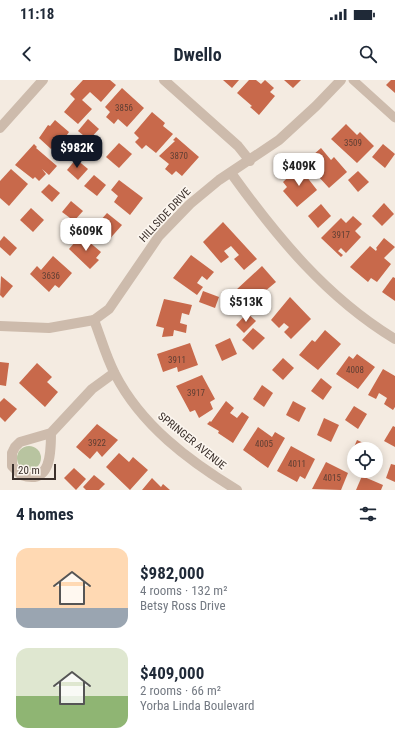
<!DOCTYPE html>
<html lang="en">
<head>
<meta charset="utf-8">
<style>
	:root { --surface:#fff; --page:#f6f6f7; --text:#1f2937; --muted:#747a83; --accent:#111827 }
	body { margin:0; font-family:"Roboto Condensed",sans-serif; background:var(--page); color:var(--text); height:100vh; display:flex; flex-direction:column; font-size:15px; white-space:nowrap }
	* { box-sizing:border-box; margin:0 }
	p { font-size:13px; color:var(--muted) }
	.icon { flex:none; width:22px; height:22px; fill:none; stroke:currentColor; stroke-width:2; stroke-linecap:round; stroke-linejoin:round }
	.map { position:relative; height:410px; overflow:hidden }
	.panel { display:flex; flex-direction:column; background:var(--surface); flex:1 }
	.panel>* { flex:none }
	.fabs { position:absolute; left:347px; top:362px; display:grid; gap:8px }
	.fabs a { display:grid; place-items:center; width:36px; height:36px; border-radius:50%; background:var(--surface); box-shadow:0 2px 10px #0003; font-size:20px }
	.scale { position:absolute; left:12px; bottom:10px; width:44px; box-sizing:border-box; padding-left:4px; border:2px solid #3b302b; border-top:0; font-size:11px; line-height:14px; white-space:nowrap; color:#3b302b; -webkit-text-stroke:3px #fbf5ee; paint-order:stroke }
	.price { position:absolute; translate:-50% -34px; padding:0 9px; border-radius:8px; background:#fff; color:#222; font-size:13px; line-height:26px; filter:drop-shadow(0 1px 2px #0008) }
	.price::after { content:''; position:absolute; left:50%; top:24px; width:12px; height:9px; margin-left:-6px; background:inherit; clip-path:polygon(0 0,100% 0,50% 100%) }
	.price.current { background:var(--accent); color:#fff }
	ul { padding:0; list-style:none }
	li { display:flex; align-items:center; gap:12px; height:100px; padding:0 16px }
	li span { display:grid; place-items:center; flex:none; width:112px; height:80px; border-radius:12px; color:#555 }
	li>.icon { margin-inline-start:auto }
	span .icon { width:48px; height:48px; fill:#fffc; stroke-width:1 }
	li b { font-size:17px }
	h2 { display:flex; justify-content:space-between; align-items:center; height:48px; padding:0 16px; font-size:17px }
	.status { display:flex; justify-content:space-between; align-items:center; height:28px; padding:0 20px; background:var(--surface); direction:ltr }
	.status svg { height:11px; fill:currentColor }
	header { display:flex; justify-content:space-between; align-items:center; height:52px; padding:0 16px; background:var(--surface); font-size:18px; font-weight:700 }
	.map>svg:first-child { display:block }
	.green { fill:#b8c4a0 }
	.building { fill:#c8694b }
	.lines { fill:none; stroke-linecap:round; stroke-linejoin:round }
	.service { stroke:#cdbbac; stroke-width:9 }
	.minor { stroke:#cdbbac; stroke-width:10 }
	.labels { text-anchor:middle; dominant-baseline:central; stroke-width:3.5; stroke-linejoin:round; paint-order:stroke }
	.number-label { font-size:9px; fill:#5e3e33 }
	.street-label { font-size:11px; fill:#3b302b; stroke:#fbf5ee }
</style>
</head>
<body>
<div class="status"><b>11:18</b><svg viewBox="0 0 49 12"><path d="M0 12V9h3v3zM5 12V6h3v6zM10 12V3h3v9zM15 12V0h3v12zM26 1h20v11H26zM47 4h2v5h-2z"/></svg></div>
<header><svg class="icon" aria-label="back" viewBox="0 0 24 24"><path d="M15 5l-7 7 7 7"/></svg>Dwello<svg class="icon" aria-label="search" viewBox="0 0 24 24"><circle cx="10" cy="10" r="6"/><path d="M15 15l6 6"/></svg></header>
<div class="map">
<svg width="395" height="410" viewBox="0 0 395 410">
	<rect width="100%" height="100%" fill="#f4ebe1"/>
	<circle class="green" cx="29" cy="378" r="12"/>
	<g class="building">
		<polygon points="83,0 110,0 116,5 101,22 90,12 82,20 92,29 78,44 64,32 75,19 70,14"/>
		<polygon points="223,0 239,0 232,8"/>
		<polygon points="249,0 256,0 261,4 265,0 274,8 270,12 275,16 259,35 250,27 252,26 237,13"/>
		<polygon points="284,0 301,0 293,8"/>
		<polygon points="391,0 395,0 395,13 386,5"/>
		<polygon points="122,8 144,28 127,47 118,39 114,44 106,37 110,32 105,27"/>
		<polygon points="152,32 165,43 163,46 173,54 156,73 146,65 142,69 135,62 139,58 134,53"/>
		<polygon points="88,39 99,49 89,60 78,51"/>
		<polygon points="55,40 69,52 64,59 69,63 63,70 58,65 54,70 52,68 51,69 39,58 48,45 50,46"/>
		<polygon points="346,44 357,55 360,52 374,66 357,83 331,59"/>
		<polygon points="176,57 199,77 182,96 176,91 172,95 165,89 169,84 159,76 175,61 173,60"/>
		<polygon points="119,63 132,74 119,88 106,77"/>
		<polygon points="34,64 37,67 36,68 57,86 49,95 42,89 46,94 39,101 35,97 33,99 15,85"/>
		<polygon points="383,64 395,74 385,88 372,77"/>
		<polygon points="321,68 331,80 334,77 347,92 329,108 305,82"/>
		<polygon points="76,79 88,89 78,100 67,90"/>
		<polygon points="299,87 317,110 297,127 283,111 287,107 283,102"/>
		<polygon points="11,89 28,104 9,126 0,118 0,101"/>
		<polygon points="358,91 369,102 358,112 348,100"/>
		<polygon points="94,95 106,105 97,116 84,106"/>
		<polygon points="119,100 143,118 130,135 114,122 118,116 111,110"/>
		<polygon points="49,104 60,113 52,122 41,112"/>
		<polygon points="71,121 83,131 74,141 62,132"/>
		<polygon points="384,123 394,134 382,146 372,136"/>
		<polygon points="321,124 331,136 318,148 308,136"/>
		<polygon points="31,128 44,140 33,152 20,140"/>
		<polygon points="107,133 122,145 107,162 92,150"/>
		<polygon points="353,136 362,144 355,151 361,157 346,173 341,168 338,171 343,175 341,177 321,158 341,138 346,143"/>
		<polygon points="223,142 257,179 244,190 234,179 239,175 231,166 224,171 229,177 221,183 203,162"/>
		<polygon points="81,155 101,172 96,178 99,180 90,189 69,169"/>
		<polygon points="4,156 17,168 10,176 0,167 0,161"/>
		<polygon points="384,158 395,167 384,178 391,184 377,202 371,198 368,202 350,187 370,166 376,171 377,169 376,168"/>
		<polygon points="191,175 214,192 207,200 202,196 197,203 203,207 197,215 173,198"/>
		<polygon points="53,176 72,193 59,208 55,205 49,212 30,194 37,186 41,190"/>
		<polygon points="262,186 276,202 264,212 267,215 251,228 236,210"/>
		<polygon points="1,196 13,206 3,218 0,215"/>
		<polygon points="393,197 395,198 395,221 382,212"/>
		<polygon points="203,211 219,217 215,228 199,222"/>
		<polygon points="290,217 311,239 291,259 284,252 289,247 284,243 279,248 271,240"/>
		<polygon points="164,219 192,225 189,235 182,233 180,243 187,245 186,253 174,250 173,256 162,257 164,248 156,246"/>
		<polygon points="247,233 256,241 244,253 236,245"/>
		<polygon points="253,248 265,258 253,270 242,260"/>
		<polygon points="325,250 341,264 318,290 299,275 312,260 315,262"/>
		<polygon points="230,258 237,274 222,281 215,265"/>
		<polygon points="190,263 198,285 178,292 177,287 163,292 157,274"/>
		<polygon points="357,274 375,287 358,309 336,294 349,276 353,279"/>
		<polygon points="283,278 294,288 283,300 272,290"/>
		<polygon points="0,282 9,283 6,306 0,305"/>
		<polygon points="37,283 52,297 47,302 58,312 45,327 19,303"/>
		<polygon points="383,289 395,296 395,327 393,330 384,324 387,318 379,313 376,319 368,315"/>
		<polygon points="202,295 215,319 210,322 213,329 199,338 195,330 190,332 176,306"/>
		<polygon points="321,298 332,307 323,320 311,311"/>
		<polygon points="262,305 273,313 264,327 253,319"/>
		<polygon points="4,318 17,329 5,342 0,337 0,322"/>
		<polygon points="226,321 234,328 230,333 237,338 242,332 249,337 233,363 218,353 219,351 207,344 210,341 211,342"/>
		<polygon points="293,321 306,328 299,342 286,335"/>
		<polygon points="354,326 367,334 358,349 345,340"/>
		<polygon points="324,338 339,345 331,362 317,355"/>
		<polygon points="97,344 118,360 102,377 97,371 90,379 76,367"/>
		<polygon points="393,346 395,347 395,367 384,361"/>
		<polygon points="258,347 272,357 275,352 285,358 268,388 243,370"/>
		<polygon points="357,360 370,366 369,369 354,369 354,376 351,374"/>
		<polygon points="291,366 315,379 305,399 300,396 297,402 277,391"/>
		<polygon points="119,373 129,382 133,377 148,390 130,410 106,387"/>
		<polygon points="326,382 348,393 341,410 312,409"/>
		<polygon points="391,384 395,385 395,402 386,398"/>
		<polygon points="74,388 86,399 76,410 64,398"/>
		<polygon points="94,395 105,404 99,410 86,410 83,407"/>
		<polygon points="362,396 383,405 381,410 356,410"/>
		<polygon points="152,398 161,407 163,404 170,410 142,410"/>
	</g>
	<g class="lines">
		<polyline class="service" points="353,0 395,38"/>
		<g class="minor">
			<polyline points="164,0 238,66 250,81"/>
			<polyline points="0,48 43,0"/>
			<path d="M231,93c46,64 96,125 164,166"/>
			<path d="M94,240c7,18 12,37 21,54 26,51 74,87 122,116"/>
			<polyline points="0,246 49,248 94,240 109,229 159,156 190,124 219,100 279,60 316,26 341,0"/>
			<path d="M51,353c0,20 0,52 -30,42l-9,-9v-13l3,-6 5,-5 31,-9 41,-44 22,-16"/>
		</g>
	</g>
	<g class="labels">
		<g class="number-label">
			<text x="124" y="28">3856</text>
			<text x="353" y="63">3509</text>
			<text x="179" y="76">3870</text>
			<text x="341" y="155">3917</text>
			<text x="51" y="196">3636</text>
			<text x="177" y="280">3911</text>
			<text x="355" y="290">4008</text>
			<text x="196" y="313">3917</text>
			<text x="97" y="363">3922</text>
			<text x="264" y="364">4005</text>
			<text x="297" y="384">4011</text>
			<text x="332" y="398">4015</text>
		</g>
		<g class="street-label">
			<text transform="translate(165 135) rotate(-47)">HILLSIDE DRIVE</text>
			<text transform="translate(192 361) rotate(39)">SPRINGER AVENUE</text>
		</g>
	</g>
</svg>
<div class="fabs">
<a><svg class="icon" aria-label="locate" viewBox="0 0 24 24"><circle cx="12" cy="12" r="6"/><path d="M12 2v4M12 18v4M2 12h4M18 12h4"/></svg></a>
</div>
<div class="scale">20 m</div>
<b class="price current" style="left:77px;top:89px">$982K</b>
<b class="price" style="left:299px;top:107px">$409K</b>
<b class="price" style="left:86px;top:172px">$609K</b>
<b class="price" style="left:246px;top:243px">$513K</b>
</div>
<section class="panel">
<h2>4 homes<svg class="icon" aria-label="filters" viewBox="0 0 24 24"><path d="M4 7h16M4 17h16"/><circle cx="9" cy="7" r="2"/><circle cx="15" cy="17" r="2"/></svg></h2>
<ul>
<li><span style="background:linear-gradient(#ffd9b3 75%,#9aa5b1 0)"><svg class="icon" aria-label="home" viewBox="0 0 24 24"><path d="M3 11l9-7 9 7M6 9v11h12V9"/></svg></span><div><b>$982,000</b><p>4 rooms · 132 m²</p><p>Betsy Ross Drive</p></div></li>
<li><span style="background:linear-gradient(#dfe7d0 60%,#8fb573 0)"><svg class="icon" aria-label="home" viewBox="0 0 24 24"><path d="M3 11l9-7 9 7M6 9v11h12V9"/></svg></span><div><b>$409,000</b><p>2 rooms · 66 m²</p><p>Yorba Linda Boulevard</p></div></li>
</ul>
</section>
</body>
</html>
